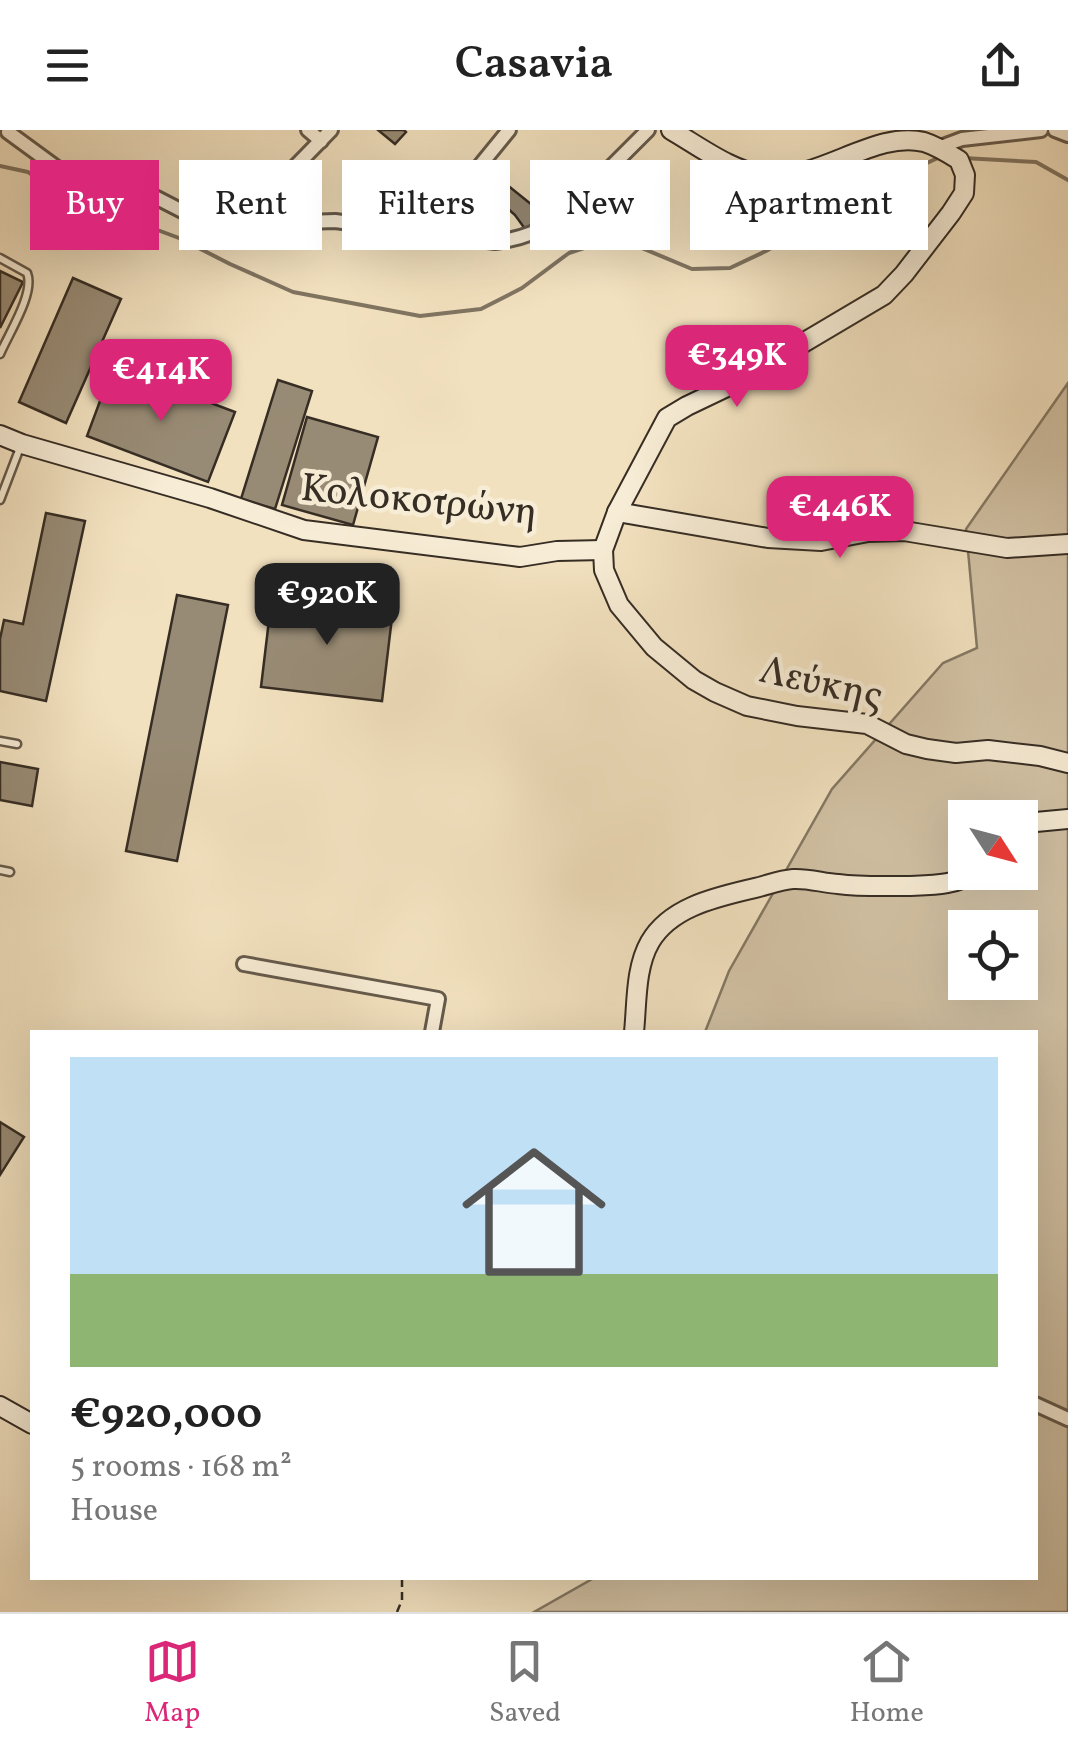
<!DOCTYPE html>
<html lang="en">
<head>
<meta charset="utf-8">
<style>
	:root { --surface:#fff; --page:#f6f6f6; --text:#222; --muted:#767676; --line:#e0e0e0; --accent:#db2777 }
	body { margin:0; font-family:Vollkorn,serif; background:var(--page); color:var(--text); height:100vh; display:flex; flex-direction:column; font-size:38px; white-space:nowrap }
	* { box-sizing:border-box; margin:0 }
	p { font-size:32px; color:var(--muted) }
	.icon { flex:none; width:55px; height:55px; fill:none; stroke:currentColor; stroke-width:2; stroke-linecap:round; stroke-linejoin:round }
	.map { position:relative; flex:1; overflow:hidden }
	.drawer { position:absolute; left:30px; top:900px; width:1008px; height:550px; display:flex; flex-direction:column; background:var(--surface); border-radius:0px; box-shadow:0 10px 40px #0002 }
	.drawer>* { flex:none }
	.banner { position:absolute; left:30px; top:30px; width:1010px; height:90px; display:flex; gap:20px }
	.needle { width:65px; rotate:126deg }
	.buttons { position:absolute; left:948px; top:670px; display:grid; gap:20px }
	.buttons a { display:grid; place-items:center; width:90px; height:90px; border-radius:0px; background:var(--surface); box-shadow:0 10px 40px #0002; font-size:50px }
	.price { position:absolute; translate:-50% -85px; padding:0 22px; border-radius:20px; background:var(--accent); color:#fff; font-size:32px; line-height:65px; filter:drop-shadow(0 2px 5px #0008) }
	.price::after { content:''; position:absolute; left:50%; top:60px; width:30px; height:22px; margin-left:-15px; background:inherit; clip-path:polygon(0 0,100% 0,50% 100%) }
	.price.active { background:#222; color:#fff }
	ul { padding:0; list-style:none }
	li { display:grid; align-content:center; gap:20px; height:530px; padding:0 40px }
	li span { display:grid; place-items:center; height:310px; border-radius:0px; color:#555 }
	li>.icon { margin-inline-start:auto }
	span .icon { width:180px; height:180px; fill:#fffc; stroke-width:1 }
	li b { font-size:42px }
	.pill { padding:0 35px; border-radius:0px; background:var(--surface); box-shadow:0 10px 40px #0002; font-size:35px; line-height:90px }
	.pill.active { background:var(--accent); color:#fff }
	header { display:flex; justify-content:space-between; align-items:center; height:130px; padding:0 40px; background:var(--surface); font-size:45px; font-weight:600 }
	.dock { display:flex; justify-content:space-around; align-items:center; height:140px; border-top:2px solid var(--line); background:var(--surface); font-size:28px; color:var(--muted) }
	.dock a { display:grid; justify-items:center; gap:5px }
	.dock .active { color:var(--accent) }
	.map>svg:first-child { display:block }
	.green { fill:#d2c2a5; stroke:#847864; stroke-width:2.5; fill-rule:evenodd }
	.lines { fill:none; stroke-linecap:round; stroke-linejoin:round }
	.stream { stroke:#807461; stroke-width:4 }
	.building { fill:#988b75; stroke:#362d24; stroke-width:2.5 }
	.lane-casing { stroke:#655a4b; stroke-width:11 }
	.street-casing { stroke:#655a4b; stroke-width:18 }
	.secondary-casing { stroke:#362d24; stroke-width:22 }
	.path { stroke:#362d24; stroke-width:2.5; stroke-dasharray:8 5; stroke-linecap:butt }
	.lane { stroke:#f7ecd5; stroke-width:6 }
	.street { stroke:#f7ecd5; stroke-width:12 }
	.secondary { stroke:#f7ecd5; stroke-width:18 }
	.labels { text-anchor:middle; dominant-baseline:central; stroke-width:9; stroke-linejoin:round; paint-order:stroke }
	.street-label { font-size:40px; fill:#362d24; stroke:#f7ecd5 }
</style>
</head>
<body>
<header><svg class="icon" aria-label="menu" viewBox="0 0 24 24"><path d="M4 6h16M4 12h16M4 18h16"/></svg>Casavia<svg class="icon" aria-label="share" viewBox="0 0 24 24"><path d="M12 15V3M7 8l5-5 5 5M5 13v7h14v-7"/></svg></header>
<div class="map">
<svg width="1068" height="1482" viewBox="0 0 1068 1482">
	<rect width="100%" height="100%" fill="#f2e1bf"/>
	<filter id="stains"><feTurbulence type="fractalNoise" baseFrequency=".002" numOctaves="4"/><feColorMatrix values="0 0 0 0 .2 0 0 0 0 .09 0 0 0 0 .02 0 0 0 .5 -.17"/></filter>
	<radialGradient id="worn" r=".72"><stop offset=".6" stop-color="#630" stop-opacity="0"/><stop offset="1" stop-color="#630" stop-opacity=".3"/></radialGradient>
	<path class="green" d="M1068,253v1229h-534l60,-34h441v-546h-330l24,-61 103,-182 111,-126 34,-15 -11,-119zM965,688h55v54h-55zM965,798h55v54h-55z"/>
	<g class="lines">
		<g class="stream">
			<polyline points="963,28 1036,32 1068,50"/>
			<polyline points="0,36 28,42 60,66 100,83 136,92 179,108 230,134 293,162 420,186 481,179 522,158 569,123 599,113 625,111 692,139 730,138 766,121 883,53 940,27"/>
		</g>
	</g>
	<g class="building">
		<polygon points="378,0 404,0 406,2 395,14"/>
		<polygon points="506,54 552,91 528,103 515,85 495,67"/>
		<polygon points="0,141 23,152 0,198"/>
		<polygon points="73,148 121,169 66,293 19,272"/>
		<polygon points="113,236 235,282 208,352 87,306"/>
		<polygon points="278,250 312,261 275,379 241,369"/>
		<polygon points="307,287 378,307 353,395 282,375"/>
		<polygon points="46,383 85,391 46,571 0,561 0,509 4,490 23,494"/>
		<polygon points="177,465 228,475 177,731 126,721"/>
		<polygon points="272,465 393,479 382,571 261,557"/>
		<polygon points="0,632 38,639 32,676 0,670"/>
		<polygon points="0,992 24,1007 0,1045"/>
	</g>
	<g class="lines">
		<defs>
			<g id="lane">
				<path d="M0,128l27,15c8,20 -18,60 -27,81"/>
				<polyline points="0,370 21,315"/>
				<polyline points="0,611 17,614"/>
				<polyline points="0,740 10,742"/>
			</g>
			<g id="street">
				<polyline points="308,0 321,11"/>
				<polyline points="1055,0 1068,5"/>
				<path d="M8,2l82,60 65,5 39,20 28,8 113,-4 160,21c27,-3 46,-11 68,-27l85,-85"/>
				<polyline points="938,18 962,9 1041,0"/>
				<polyline points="239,94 331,0"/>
				<polyline points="425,103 509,0"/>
				<polyline points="244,834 438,869 432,902"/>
				<polyline points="1035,1274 1068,1289"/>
			</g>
			<g id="secondary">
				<path d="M671,0c29,17 63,43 97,46 54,4 107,-46 156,-34 13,4 24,11 35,18l6,15 -1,18 -13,20 -47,61 -20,21 -81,48 -47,30 -69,33 -20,12 -50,94 -14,38 1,20 15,35 35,42 40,33 21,12 32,14 50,10 70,8 39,20 21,5 29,4 32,-3 52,6 28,7"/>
				<polyline points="0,305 22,314 210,368 304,400 520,427 557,421 603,420"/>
				<polyline points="617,382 768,408 821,411 868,402 904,401 1007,418 1068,414"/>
				<polyline points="1020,695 1036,692 1068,689"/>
				<path d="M634,902c3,-28 1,-64 16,-90 21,-36 68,-45 105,-54 13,-3 25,-8 38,-9 15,-1 30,4 45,5 23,3 46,2 69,2 20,-1 51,0 67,-14"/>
				<polyline points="0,1276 32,1294"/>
			</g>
		</defs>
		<use href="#lane" class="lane-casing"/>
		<use href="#street" class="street-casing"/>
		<use href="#secondary" class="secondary-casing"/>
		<polyline class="path" points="397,1482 402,1470 402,1448"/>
		<use href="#lane" class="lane"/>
		<use href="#street" class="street"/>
		<use href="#secondary" class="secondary"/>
	</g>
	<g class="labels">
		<g class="street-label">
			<text transform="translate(419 372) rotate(6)">Κολοκοτρώνη</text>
			<text transform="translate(821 555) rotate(13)">Λεύκης</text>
		</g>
	</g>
	<rect width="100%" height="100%" filter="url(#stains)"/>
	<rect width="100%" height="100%" fill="url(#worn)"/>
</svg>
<div class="buttons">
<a><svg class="needle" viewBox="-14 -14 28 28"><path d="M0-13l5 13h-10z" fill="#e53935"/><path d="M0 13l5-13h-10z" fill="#767676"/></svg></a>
<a><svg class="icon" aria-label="locate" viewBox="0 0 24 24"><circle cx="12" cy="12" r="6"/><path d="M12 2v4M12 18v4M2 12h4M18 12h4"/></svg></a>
</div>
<b class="price" style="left:737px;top:280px">€349K</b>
<b class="price" style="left:161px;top:294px">€414K</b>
<b class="price" style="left:840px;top:431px">€446K</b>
<b class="price active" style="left:327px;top:518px">€920K</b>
<div class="banner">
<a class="pill active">Buy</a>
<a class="pill">Rent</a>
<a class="pill">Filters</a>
<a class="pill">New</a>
<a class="pill">Apartment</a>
</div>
<section class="drawer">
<ul>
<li><span style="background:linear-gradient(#bfe0f5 70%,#8fb573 0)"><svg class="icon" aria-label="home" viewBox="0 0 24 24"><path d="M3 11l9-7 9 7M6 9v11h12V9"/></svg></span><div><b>€920,000</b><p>5 rooms · 168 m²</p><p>House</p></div></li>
</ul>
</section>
</div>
<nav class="dock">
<a class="active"><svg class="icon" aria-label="map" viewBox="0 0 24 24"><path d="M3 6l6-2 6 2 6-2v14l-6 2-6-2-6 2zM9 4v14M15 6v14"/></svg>Map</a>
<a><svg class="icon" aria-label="saved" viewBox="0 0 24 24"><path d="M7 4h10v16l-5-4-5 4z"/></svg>Saved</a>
<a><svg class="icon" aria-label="home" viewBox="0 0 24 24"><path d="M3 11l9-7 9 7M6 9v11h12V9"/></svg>Home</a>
</nav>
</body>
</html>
